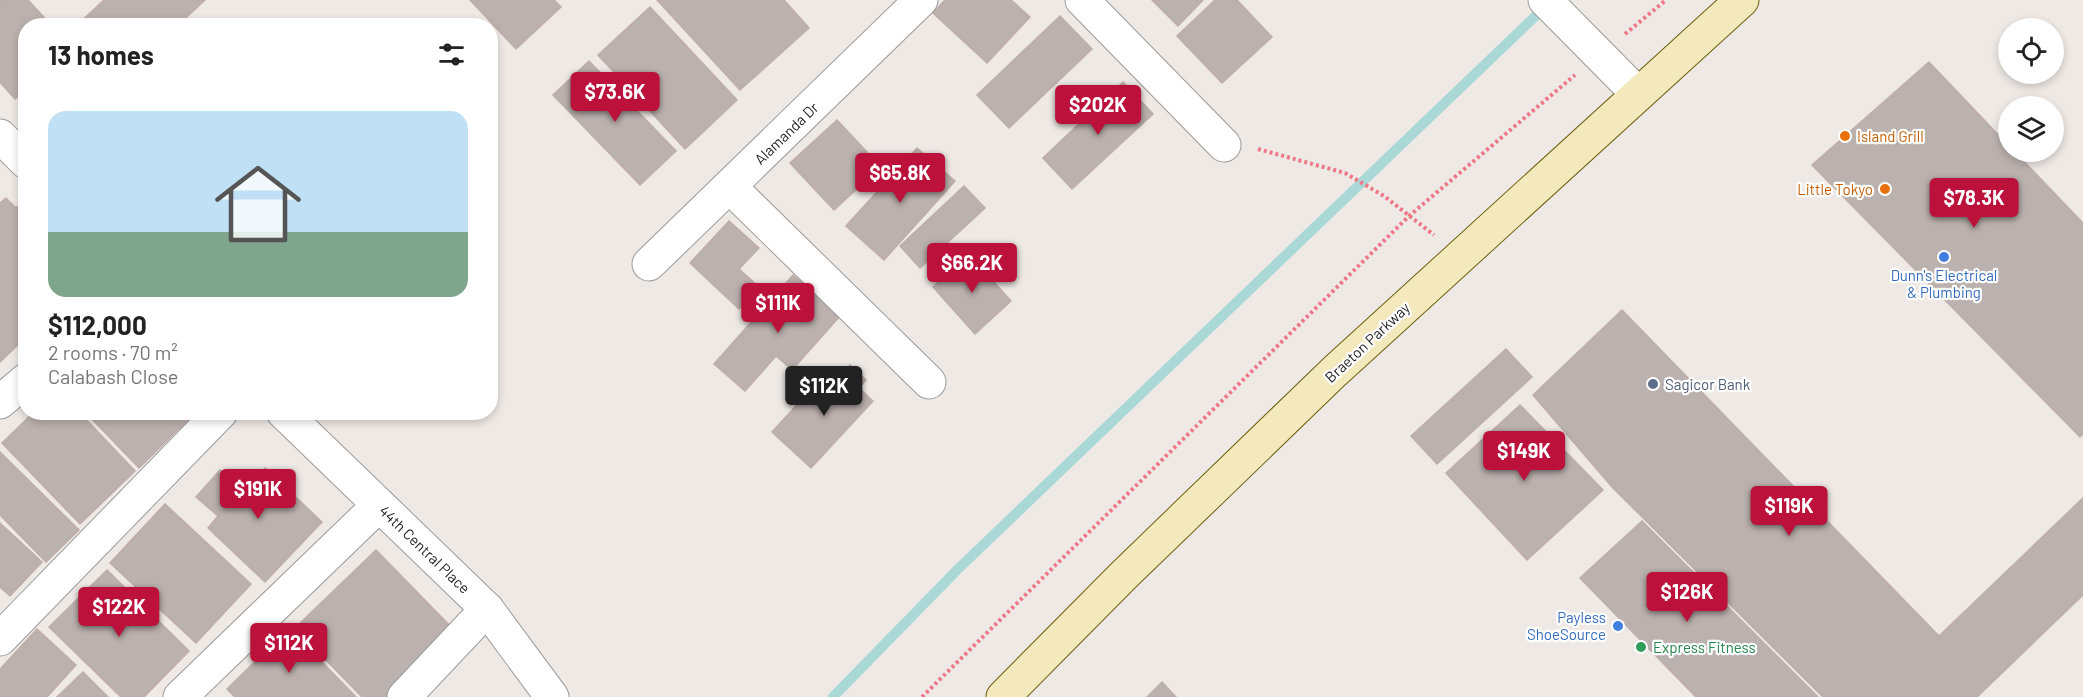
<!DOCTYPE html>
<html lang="en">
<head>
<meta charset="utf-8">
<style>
	:root { --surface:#fff; --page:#f2f2f2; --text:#222; --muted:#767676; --accent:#bc113b }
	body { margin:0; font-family:Barlow,sans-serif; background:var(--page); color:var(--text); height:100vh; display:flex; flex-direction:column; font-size:22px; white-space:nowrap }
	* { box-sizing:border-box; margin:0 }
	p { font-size:20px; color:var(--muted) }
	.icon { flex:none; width:33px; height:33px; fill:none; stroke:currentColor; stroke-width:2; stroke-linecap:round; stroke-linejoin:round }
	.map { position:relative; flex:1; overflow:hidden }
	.drawer { position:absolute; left:18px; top:18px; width:480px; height:402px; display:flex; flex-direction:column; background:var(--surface); border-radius:24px; box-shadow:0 3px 9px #0003 }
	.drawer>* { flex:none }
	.buttons { position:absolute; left:1998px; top:18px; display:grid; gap:12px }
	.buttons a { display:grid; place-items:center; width:66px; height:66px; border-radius:50%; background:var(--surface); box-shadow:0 3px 9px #0003; font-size:30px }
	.price { position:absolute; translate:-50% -51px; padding:0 14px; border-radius:6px; background:var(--accent); color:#fff; font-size:20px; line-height:39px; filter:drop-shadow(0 2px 3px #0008) }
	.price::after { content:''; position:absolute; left:50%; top:36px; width:18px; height:14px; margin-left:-9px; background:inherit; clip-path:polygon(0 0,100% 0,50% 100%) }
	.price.selected { background:#222; color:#fff }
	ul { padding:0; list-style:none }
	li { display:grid; align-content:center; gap:12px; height:318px; padding:0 30px }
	li span { display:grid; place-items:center; height:186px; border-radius:18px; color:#555 }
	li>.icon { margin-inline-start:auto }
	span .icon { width:108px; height:108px; fill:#fffc; stroke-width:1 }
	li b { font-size:26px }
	h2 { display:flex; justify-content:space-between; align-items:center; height:72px; padding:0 30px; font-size:26px }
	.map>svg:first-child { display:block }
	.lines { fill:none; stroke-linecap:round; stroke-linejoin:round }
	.stream { stroke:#a9d8d7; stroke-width:10 }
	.building { fill:#bbb1ae; stroke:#bfada9; stroke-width:1.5 }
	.minor-casing { stroke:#9b9b9b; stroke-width:35 }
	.secondary-casing { stroke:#6d600e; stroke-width:35 }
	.path { stroke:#ee7687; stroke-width:4; stroke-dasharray:3 3; stroke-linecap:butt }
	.minor { stroke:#fff; stroke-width:33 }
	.secondary { stroke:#f4e9bd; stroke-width:33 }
	.food-dot { fill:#e8710a; stroke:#fff; stroke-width:2 }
	.shop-dot { fill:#3f7fe0; stroke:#fff; stroke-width:2 }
	.service-dot { fill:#5c6f8a; stroke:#fff; stroke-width:2 }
	.leisure-dot { fill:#2e9e5b; stroke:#fff; stroke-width:2 }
	.labels { text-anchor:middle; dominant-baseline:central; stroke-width:4.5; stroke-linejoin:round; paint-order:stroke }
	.street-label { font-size:15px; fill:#1e1e1e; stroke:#fff }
	.food-label { font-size:15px; fill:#c56008; stroke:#fff; text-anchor:start }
	.shop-label { font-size:15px; fill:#366cbe; stroke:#fff }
	.service-label { font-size:15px; fill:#4e5e75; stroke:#fff; text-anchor:start }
	.leisure-label { font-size:15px; fill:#27864d; stroke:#fff; text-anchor:start }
</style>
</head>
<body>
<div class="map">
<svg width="2083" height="697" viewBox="0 0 2083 697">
	<rect width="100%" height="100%" fill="#eee9e5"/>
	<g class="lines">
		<polyline class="stream" points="833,697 958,569 1546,6"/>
	</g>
	<g class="building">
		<polygon points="0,0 28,0 52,26 26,26 26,90 15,99 0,82"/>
		<polygon points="104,0 205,0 177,26 76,26"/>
		<polygon points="470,0 554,0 561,7 516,49"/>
		<polygon points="657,0 784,0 809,28 740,90"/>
		<polygon points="945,0 1011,0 1030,17 987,63 933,13"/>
		<polygon points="1152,0 1203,0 1178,26"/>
		<polygon points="1215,0 1237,0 1272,37 1222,83 1177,36"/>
		<polygon points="650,7 737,100 685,149 598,55"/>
		<polygon points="1060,16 1092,49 1009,128 977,95"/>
		<polygon points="589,61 676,151 640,185 553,95"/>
		<polygon points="1929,62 2008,145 2008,152 2015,152 2083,223 2083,434 2080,437 1812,165"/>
		<polygon points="1123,82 1153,114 1072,189 1043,158"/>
		<polygon points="837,120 881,167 834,210 790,163"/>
		<polygon points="917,148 955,181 884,260 846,226"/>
		<polygon points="964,186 985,208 920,268 900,246"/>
		<polygon points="6,198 16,208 26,199 26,342 23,340 0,362 0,203"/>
		<polygon points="729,221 759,248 739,269 759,287 739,309 690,263"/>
		<polygon points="969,254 1011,301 975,334 933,287"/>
		<polygon points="793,275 840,316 792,370 776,356 745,391 714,364"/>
		<polygon points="1622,310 1939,636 2083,498 2083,595 1977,697 1823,697 1612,487 1533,395"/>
		<polygon points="1506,349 1532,377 1437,464 1411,436"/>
		<polygon points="850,365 866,380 859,388 873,401 811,468 772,432 816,384 825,392"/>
		<polygon points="1520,405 1603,490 1527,560 1446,473"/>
		<polygon points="34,412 79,412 135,471 80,524 2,443"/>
		<polygon points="85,412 196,412 139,468"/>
		<polygon points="0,452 79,530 46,562 0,515"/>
		<polygon points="265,468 322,522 265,582 208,528 218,516 196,497 220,470 243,491"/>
		<polygon points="165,504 251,584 196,643 110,563"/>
		<polygon points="1642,521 1818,697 1696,697 1580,578"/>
		<polygon points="0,523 42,562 10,596 0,587"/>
		<polygon points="376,550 457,633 390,697 362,697 295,628"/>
		<polygon points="107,570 189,651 144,697 121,697 49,627"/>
		<polygon points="289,628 356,697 235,697 227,689"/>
		<polygon points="37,629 76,665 47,697 0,697 0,669"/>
		<polygon points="83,672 108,697 57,697"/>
		<polygon points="1162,682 1176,697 1147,697"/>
	</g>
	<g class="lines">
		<defs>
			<g id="minor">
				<polyline points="1082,0 1224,145"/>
				<polyline points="1545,0 1638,94"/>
				<polyline points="0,136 26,162"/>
				<polyline points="730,187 929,382"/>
				<polyline points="649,264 921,0"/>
				<polyline points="0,402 26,380"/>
				<polyline points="283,412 487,609 552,697"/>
				<polyline points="0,639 221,412"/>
				<polyline points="180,697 379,505"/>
				<polyline points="404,697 487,609"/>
			</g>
			<polyline id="secondary" points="1003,697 1124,575 1334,372 1742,0"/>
		</defs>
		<use href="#minor" class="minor-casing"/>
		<use href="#secondary" class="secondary-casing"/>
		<g class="path">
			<polyline points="1625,34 1666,0"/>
			<polyline points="1258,149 1345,173 1384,196 1434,235"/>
			<polyline points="922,697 1409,216 1575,75"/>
		</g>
		<use href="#minor" class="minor"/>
		<use href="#secondary" class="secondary"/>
	</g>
	<g class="food-dot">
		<circle cx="1845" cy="136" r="6"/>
		<circle cx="1885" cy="189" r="6"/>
	</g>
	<g class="shop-dot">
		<circle cx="1944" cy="257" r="6"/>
		<circle cx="1618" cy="626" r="6"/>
	</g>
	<circle class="service-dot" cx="1653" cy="384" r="6"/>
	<circle class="leisure-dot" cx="1641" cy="647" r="6"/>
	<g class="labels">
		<g class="street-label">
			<text transform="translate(786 133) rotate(-44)">Alamanda Dr</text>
			<text transform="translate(1367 342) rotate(-43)">Braeton Parkway</text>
			<text transform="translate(425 549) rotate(44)">44th Central Place</text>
		</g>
		<g class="food-label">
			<text x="1857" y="136">Island Grill</text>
			<text x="1873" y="189" text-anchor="end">Little Tokyo</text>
		</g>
		<g class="shop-label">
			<text x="1944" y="275">Dunn's Electrical<tspan x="1944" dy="17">&amp; Plumbing</tspan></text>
			<text x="1606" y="617" text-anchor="end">Payless<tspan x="1606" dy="17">ShoeSource</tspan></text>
		</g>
		<g class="service-label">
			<text x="1665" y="384">Sagicor Bank</text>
		</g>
		<g class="leisure-label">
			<text x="1653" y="647">Express Fitness</text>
		</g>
	</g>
</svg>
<div class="buttons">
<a><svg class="icon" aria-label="locate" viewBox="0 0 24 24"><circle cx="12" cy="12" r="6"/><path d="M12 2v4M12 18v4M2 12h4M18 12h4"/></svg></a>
<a><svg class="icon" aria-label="layers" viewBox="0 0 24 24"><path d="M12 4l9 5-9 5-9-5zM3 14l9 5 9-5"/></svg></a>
</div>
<b class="price" style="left:615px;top:123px">$73.6K</b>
<b class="price" style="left:1098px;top:136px">$202K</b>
<b class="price" style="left:900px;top:204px">$65.8K</b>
<b class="price" style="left:1974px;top:229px">$78.3K</b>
<b class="price" style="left:972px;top:294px">$66.2K</b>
<b class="price" style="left:778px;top:334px">$111K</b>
<b class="price selected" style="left:824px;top:417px">$112K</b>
<b class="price" style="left:1524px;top:482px">$149K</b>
<b class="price" style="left:258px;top:520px">$191K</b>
<b class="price" style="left:1789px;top:537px">$119K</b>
<b class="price" style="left:1687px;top:623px">$126K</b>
<b class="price" style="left:119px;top:638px">$122K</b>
<b class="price" style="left:289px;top:674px">$112K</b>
<section class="drawer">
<h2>13 homes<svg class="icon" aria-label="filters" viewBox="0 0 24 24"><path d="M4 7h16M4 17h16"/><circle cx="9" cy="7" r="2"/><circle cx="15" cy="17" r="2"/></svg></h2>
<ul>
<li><span style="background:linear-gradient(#bfe0f5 65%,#7fa58c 0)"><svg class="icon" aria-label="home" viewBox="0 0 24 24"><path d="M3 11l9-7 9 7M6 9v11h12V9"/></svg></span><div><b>$112,000</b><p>2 rooms · 70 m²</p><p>Calabash Close</p></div></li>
</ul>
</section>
</div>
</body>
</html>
